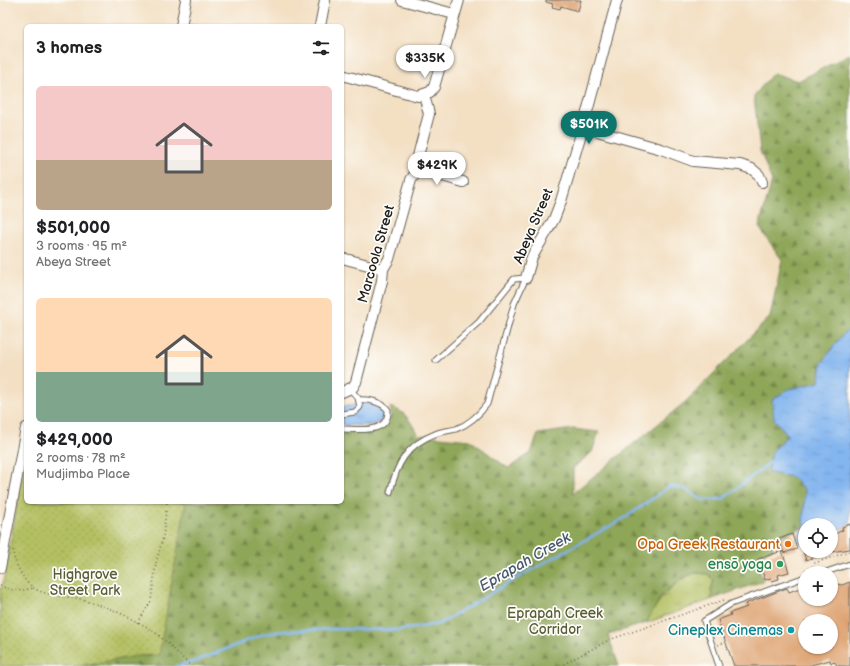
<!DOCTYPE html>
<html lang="en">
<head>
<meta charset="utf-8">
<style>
	:root { --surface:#fff; --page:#f6f6f6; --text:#202124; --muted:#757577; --accent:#0f766e }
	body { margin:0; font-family:"Balsamiq Sans",sans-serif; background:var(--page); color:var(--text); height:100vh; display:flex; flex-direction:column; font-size:15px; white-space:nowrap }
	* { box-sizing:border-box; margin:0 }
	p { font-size:13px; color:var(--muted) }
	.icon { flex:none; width:22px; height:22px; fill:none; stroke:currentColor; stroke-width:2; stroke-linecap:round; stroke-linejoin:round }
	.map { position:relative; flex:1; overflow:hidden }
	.details { position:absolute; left:24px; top:24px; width:320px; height:480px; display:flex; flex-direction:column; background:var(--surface); border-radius:6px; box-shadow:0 1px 3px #0004 }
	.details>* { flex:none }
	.fabs { position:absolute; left:798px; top:518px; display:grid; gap:8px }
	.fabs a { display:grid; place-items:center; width:40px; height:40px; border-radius:50%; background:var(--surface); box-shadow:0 1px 3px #0004; font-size:20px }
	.price { position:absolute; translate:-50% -34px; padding:0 9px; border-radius:14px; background:#fff; color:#222; font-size:13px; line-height:26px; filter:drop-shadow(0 1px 2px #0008) }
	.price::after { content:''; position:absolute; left:50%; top:24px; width:12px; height:9px; margin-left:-6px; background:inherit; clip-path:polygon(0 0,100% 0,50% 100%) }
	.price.selected { background:var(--accent); color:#fff }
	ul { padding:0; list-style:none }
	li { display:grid; align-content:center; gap:8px; height:212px; padding:0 12px }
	li span { display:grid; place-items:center; height:124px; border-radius:6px; color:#555 }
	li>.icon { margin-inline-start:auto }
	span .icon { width:72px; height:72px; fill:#fffc; stroke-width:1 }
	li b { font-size:17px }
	h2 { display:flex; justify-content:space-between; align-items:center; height:48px; padding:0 12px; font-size:17px }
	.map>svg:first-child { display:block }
	.grass { fill:url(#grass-tufts); stroke:#686e3f }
	.forest { fill:url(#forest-firs); stroke:#55613a }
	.park { fill:url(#park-dots); stroke:#686e3f }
	.water { fill:url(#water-ripples); stroke:#506886 }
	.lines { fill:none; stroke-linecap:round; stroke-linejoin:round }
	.stream { stroke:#83b5ef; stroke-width:2.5 }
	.building { fill:#dea372; fill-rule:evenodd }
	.lane-casing { stroke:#676056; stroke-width:7 }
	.street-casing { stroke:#676056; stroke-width:12 }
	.path { stroke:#676056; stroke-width:1.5; stroke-dasharray:1 3; stroke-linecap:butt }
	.lane { stroke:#fff; stroke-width:5 }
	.street { stroke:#fff; stroke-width:10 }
	.food-dot { fill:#e8710a; stroke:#fdfcf7; stroke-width:1.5 }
	.leisure-dot { fill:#2e9e5b; stroke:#fdfcf7; stroke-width:1.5 }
	.culture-dot { fill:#0f9aa8; stroke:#fdfcf7; stroke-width:1.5 }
	.labels { text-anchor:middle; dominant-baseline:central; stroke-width:3.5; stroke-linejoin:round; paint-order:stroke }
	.street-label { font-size:14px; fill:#1c1c1c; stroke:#fdfcf7 }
	.food-label { font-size:14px; fill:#c56008; stroke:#fdfcf7; text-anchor:end }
	.leisure-label { font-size:14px; fill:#27864d; stroke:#fdfcf7; text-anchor:end }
	.park-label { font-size:14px; fill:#585e38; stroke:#fdfcf7 }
	.culture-label { font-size:14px; fill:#0d838f; stroke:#fdfcf7; text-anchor:end }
	.water-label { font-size:15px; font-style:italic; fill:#455970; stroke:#fdfcf7 }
</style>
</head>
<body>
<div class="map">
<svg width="850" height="666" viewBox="0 0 850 666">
	<defs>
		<pattern id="grass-tufts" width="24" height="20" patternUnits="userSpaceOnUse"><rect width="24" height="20" fill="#b3c062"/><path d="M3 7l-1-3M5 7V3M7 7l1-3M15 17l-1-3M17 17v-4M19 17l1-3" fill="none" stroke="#99a454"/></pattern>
		<pattern id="forest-firs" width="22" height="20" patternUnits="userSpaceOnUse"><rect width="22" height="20" fill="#8ea658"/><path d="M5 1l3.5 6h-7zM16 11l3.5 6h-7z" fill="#738648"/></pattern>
		<pattern id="park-dots" width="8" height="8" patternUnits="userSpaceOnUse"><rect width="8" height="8" fill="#b3c062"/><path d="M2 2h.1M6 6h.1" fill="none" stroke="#99a454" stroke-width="1.8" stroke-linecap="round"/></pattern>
		<pattern id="water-ripples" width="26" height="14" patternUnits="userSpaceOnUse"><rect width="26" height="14" fill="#83b5ef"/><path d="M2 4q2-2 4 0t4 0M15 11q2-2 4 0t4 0" fill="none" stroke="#719bcc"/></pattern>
	</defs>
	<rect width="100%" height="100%" fill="#fdfcf7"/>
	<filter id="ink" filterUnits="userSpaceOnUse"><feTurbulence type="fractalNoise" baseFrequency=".025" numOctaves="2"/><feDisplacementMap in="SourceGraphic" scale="8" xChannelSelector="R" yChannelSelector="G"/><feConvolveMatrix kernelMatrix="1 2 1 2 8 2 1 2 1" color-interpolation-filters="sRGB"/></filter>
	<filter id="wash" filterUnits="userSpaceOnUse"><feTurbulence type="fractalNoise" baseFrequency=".012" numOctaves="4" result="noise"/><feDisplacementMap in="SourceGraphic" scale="16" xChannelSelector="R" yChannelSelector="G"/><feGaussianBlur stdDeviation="0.9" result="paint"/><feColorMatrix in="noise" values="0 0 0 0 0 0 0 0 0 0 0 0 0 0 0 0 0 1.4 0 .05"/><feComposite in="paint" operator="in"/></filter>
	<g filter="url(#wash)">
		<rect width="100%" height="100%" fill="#f3dfc2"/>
		<path class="grass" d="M694,573l14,1 6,5 -3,12 2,5 -3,4 -64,23c11,-22 25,-40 48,-50z"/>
		<path class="forest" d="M850,54v274l-11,11 -17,24 -3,19 -30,7 -15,30 14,16 -16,17 33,38 -2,37 -30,13v9l-14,6 -3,5 7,21 -53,19 3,-4 -2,-5 3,-11 -6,-6 -14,-1 -10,4 -21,17 -17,29 -38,12 11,31h-619l3,-75 23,-89h316v-70c20,0 54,5 48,-25 17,5 20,14 28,28l52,5 38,28 23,-15 7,-19 35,-5 26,3 -7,20 -19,16v25l111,-90 86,-86 12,-57 -23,-33 13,-46 -12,-30 -6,-55 19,-23 25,8z"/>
		<polygon class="park" points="26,455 26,502 186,502 159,655 137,656 78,666 0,666 0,588 2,588"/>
		<g class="water">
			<polygon points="850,328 850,525 831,533 831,525 805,525 805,542 799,543 799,536 803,527 805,490 792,477 768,473 772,452 788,435 774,419 772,400 789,389 819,382 822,363 839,339"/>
			<path d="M367,403l16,6 2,8c-7,12 -31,8 -43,8v-18z"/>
		</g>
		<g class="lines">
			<polyline class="stream" points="176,666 196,661 264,634 284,631 335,629 399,630 439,624 510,582 628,516 670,486 684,489 703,500 723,499 773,460"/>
		</g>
		<g id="blocks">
			<g class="building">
				<polygon points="546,0 581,0 578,11 561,6 560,9 552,7 553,4 546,2"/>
				<polygon points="850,524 850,549 831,552 831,536 843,530 842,527"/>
				<polygon points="792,534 797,549 784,553 779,539"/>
				<polygon points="782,551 789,572 778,575 779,579 772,581 771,578 765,580 758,559"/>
				<polygon points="803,551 829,551 830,552 806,560"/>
				<path d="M850,582v84h-13l-2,-4 -4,1 -1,-3 -23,6h-73l-16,-46 13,-5 -1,-2 17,-6 -2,-3 42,-16 2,4 16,-6v13h26v-16l11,2zM805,621h26v26h-26z"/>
			</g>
		</g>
	</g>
	<g filter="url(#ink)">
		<use href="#blocks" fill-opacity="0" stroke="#676056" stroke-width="1"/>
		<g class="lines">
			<defs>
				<g id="lane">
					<polyline points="342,414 355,412 360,407 358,398 350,389"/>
					<path d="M342,429c16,0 47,6 46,-19 -6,-8 -19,-11 -29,-10"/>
					<path d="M390,492c7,-28 16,-47 45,-58 7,-3 14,-3 21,-5 13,-5 23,-14 31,-25l27,-100 12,-26 -12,1 -35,43 -43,38"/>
					<polyline points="823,573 850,564"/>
					<polyline points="719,666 704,621 731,604 805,577"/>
				</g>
				<g id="street">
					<polyline points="402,0 454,14"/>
					<polyline points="181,26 186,0"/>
					<polyline points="320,26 325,0"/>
					<polyline points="342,75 418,96 430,92 434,87 459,0"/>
					<polyline points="583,127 661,149 693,161 740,165 752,169 759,175 762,182"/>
					<polyline points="418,169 463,182"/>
					<polyline points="342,258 383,269"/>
					<polyline points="526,278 532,257 554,219 561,201 583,127 617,0"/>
					<polyline points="342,392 353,387 356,382 382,281 383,269 389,259 411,180 418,169 418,156 429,114 424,95"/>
					<polyline points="0,568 26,428"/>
				</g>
			</defs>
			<use href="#lane" class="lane-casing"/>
			<use href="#street" class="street-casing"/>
			<g class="path">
				<polyline points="191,23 201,26"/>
				<path d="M13,550c0,11 10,30 19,37 16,11 38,8 56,14 22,7 43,16 62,28 15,10 28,25 41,37"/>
				<polyline points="805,570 811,568 815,563 850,551"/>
				<polyline points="0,586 17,591 34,588"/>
				<polyline points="138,623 151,601 156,563 163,537 167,502"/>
				<polyline points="718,645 725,642"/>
				<polyline points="560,666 609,640 724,600"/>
			</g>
			<use href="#lane" class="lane"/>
			<use href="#street" class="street"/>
		</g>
	</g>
	<circle class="food-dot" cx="788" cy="544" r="4"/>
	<circle class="leisure-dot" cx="780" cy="564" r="4"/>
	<circle class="culture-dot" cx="791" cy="630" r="4"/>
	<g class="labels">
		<g class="street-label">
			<text transform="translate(533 226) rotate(-67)">Abeya Street</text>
			<text transform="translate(376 254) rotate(-74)">Marcoola Street</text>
		</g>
		<g class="food-label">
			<text x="780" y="544">Opa Greek Restaurant</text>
		</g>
		<g class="leisure-label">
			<text x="772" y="564">ensō yoga</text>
		</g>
		<g class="park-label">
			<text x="85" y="574">Highgrove<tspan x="85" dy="16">Street Park</tspan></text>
			<text x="555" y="613">Eprapah Creek<tspan x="555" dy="16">Corridor</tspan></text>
		</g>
		<g class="culture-label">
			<text x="783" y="630">Cineplex Cinemas</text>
		</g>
		<g class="water-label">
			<text transform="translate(525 562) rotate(-30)">Eprapah Creek</text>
		</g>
	</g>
</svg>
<div class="fabs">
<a><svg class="icon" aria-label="locate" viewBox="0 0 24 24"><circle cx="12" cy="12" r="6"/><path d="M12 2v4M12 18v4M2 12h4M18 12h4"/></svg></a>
<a>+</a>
<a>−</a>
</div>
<b class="price" style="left:425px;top:79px">$335K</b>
<b class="price selected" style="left:589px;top:145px">$501K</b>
<b class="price" style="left:437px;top:186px">$429K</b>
<section class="details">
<h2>3 homes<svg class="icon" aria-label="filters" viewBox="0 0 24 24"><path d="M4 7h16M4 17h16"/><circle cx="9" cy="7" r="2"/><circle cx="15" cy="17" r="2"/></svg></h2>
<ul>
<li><span style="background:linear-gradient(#f6c9c9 60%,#b9a48a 0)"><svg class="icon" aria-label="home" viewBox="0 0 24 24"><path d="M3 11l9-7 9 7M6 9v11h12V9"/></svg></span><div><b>$501,000</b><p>3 rooms · 95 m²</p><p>Abeya Street</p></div></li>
<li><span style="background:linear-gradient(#ffd9b3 60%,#7fa58c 0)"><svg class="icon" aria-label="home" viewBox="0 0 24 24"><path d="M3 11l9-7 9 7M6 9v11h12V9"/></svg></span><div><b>$429,000</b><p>2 rooms · 78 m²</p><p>Mudjimba Place</p></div></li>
</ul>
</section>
</div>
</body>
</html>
